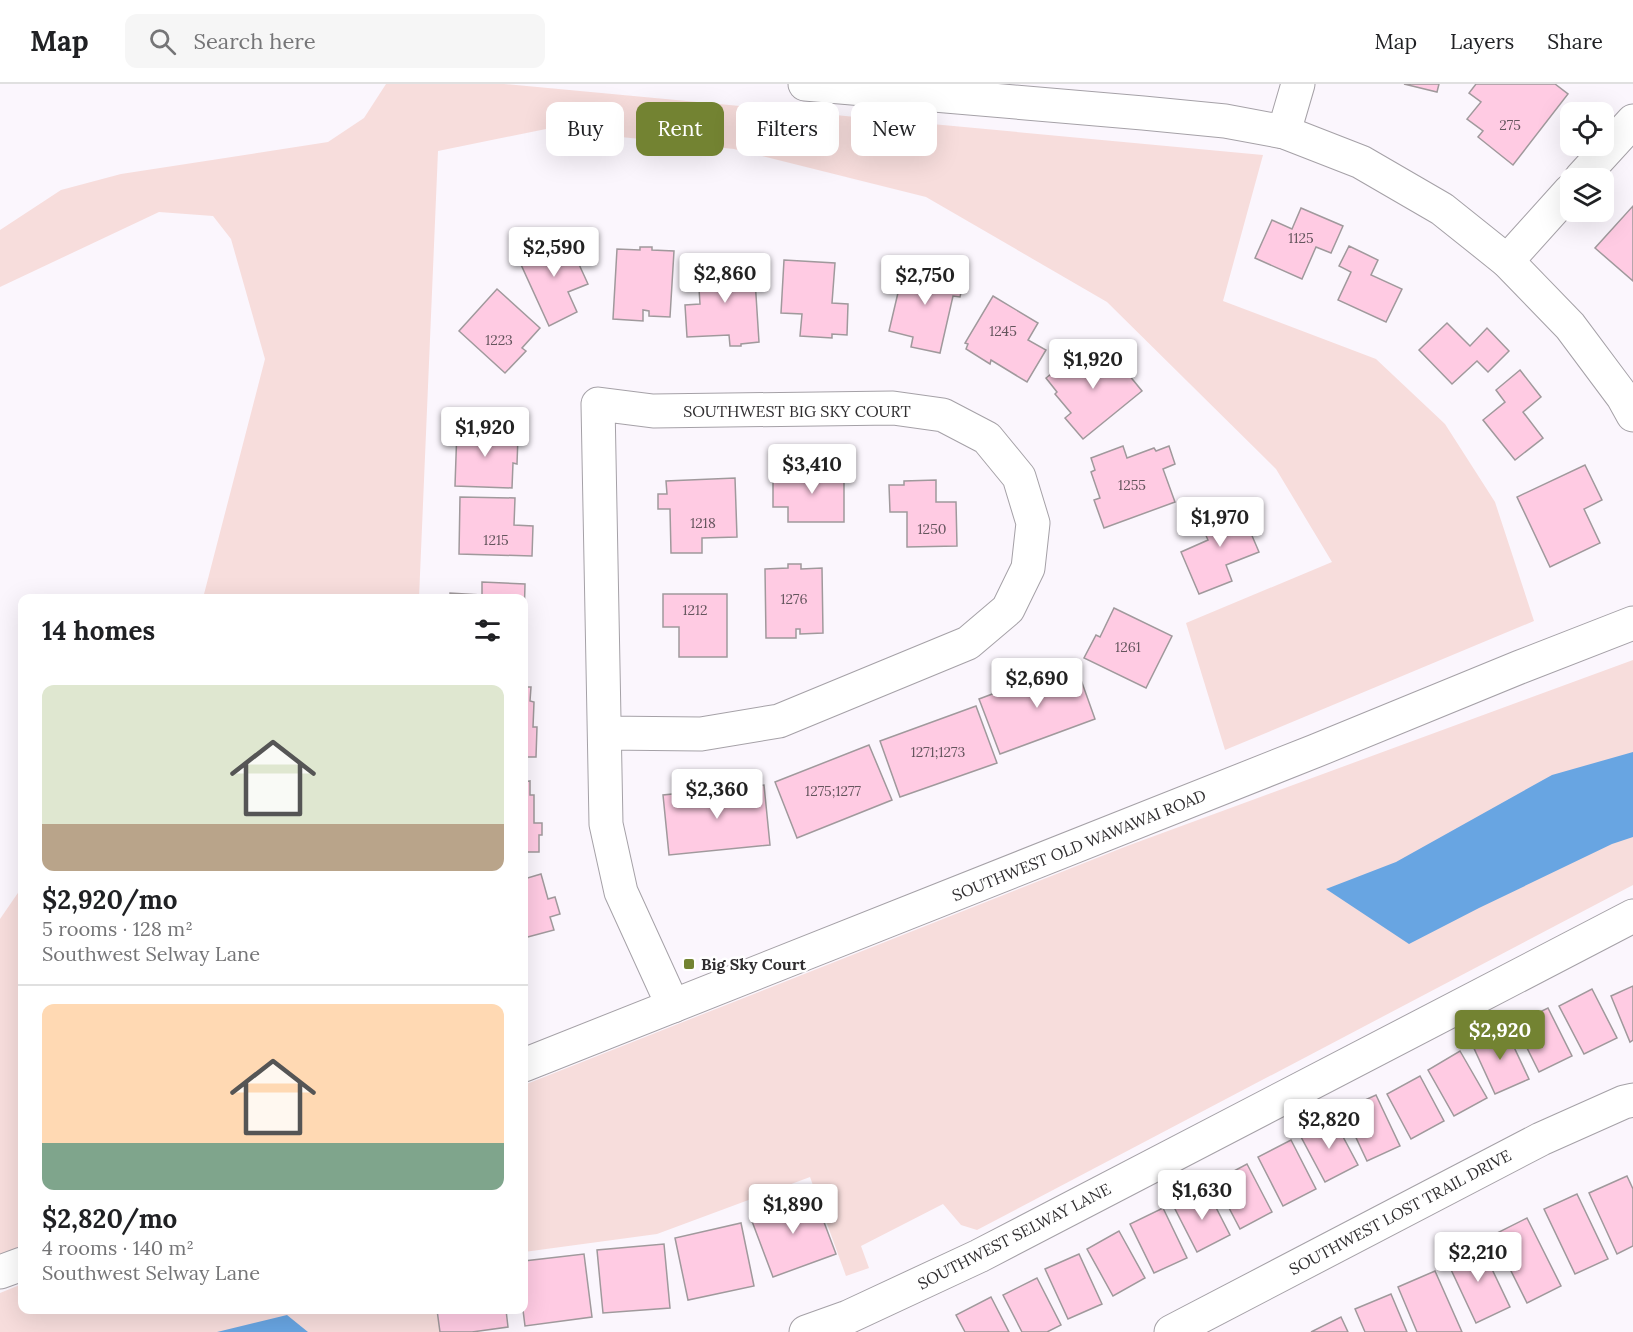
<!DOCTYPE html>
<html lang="en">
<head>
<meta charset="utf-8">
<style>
	:root { --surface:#fff; --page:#f6f6f6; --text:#202124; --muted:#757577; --line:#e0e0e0; --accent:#738332 }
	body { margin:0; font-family:Lora,serif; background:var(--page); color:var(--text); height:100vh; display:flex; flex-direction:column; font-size:22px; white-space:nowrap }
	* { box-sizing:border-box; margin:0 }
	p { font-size:20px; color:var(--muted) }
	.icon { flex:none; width:33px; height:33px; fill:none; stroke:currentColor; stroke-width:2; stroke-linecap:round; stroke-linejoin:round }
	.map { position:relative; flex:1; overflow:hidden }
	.sheet { position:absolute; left:18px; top:510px; width:510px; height:720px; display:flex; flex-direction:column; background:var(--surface); border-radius:12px; box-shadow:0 6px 24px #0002 }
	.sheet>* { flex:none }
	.hud { position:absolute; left:546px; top:18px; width:570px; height:54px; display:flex; gap:12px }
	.tools { position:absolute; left:1560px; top:18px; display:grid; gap:12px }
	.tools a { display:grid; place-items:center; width:54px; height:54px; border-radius:12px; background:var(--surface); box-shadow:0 6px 24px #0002; font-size:30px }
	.price { position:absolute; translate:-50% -51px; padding:0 14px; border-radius:6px; background:#fff; color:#222; font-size:20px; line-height:39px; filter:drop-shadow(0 2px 3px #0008) }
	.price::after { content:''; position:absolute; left:50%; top:36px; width:18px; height:14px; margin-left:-9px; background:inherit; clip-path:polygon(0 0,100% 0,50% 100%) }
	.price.selected { background:var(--accent); color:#fff }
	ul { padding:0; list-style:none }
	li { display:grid; align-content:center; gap:12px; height:318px; padding:0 24px }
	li+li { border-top:2px solid var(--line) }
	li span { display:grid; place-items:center; height:186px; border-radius:12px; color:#555 }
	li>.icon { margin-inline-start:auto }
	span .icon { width:108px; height:108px; fill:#fffc; stroke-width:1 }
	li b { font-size:26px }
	h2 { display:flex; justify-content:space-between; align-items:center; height:72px; padding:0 24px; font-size:26px }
	.pill { padding:0 21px; border-radius:12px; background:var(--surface); box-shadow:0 6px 24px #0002; font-size:21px; line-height:54px }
	.pill.selected { background:var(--accent); color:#fff }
	header { display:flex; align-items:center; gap:36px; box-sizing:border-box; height:84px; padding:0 30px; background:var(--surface); border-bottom:2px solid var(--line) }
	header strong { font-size:28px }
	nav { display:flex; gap:33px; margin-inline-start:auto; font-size:21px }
	.search { width:420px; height:54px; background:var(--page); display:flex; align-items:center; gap:15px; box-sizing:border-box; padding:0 21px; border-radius:12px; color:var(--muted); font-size:22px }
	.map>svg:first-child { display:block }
	.green { fill:#f7dddc }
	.water { fill:#68a5e2 }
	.building { fill:#ffcbe3; stroke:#a0999c; stroke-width:1.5 }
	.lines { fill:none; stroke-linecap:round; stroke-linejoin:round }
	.minor-casing { stroke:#a5a1a7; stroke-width:35 }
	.major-casing { stroke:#a5a1a7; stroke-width:35 }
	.minor { stroke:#fff; stroke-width:33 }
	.major { stroke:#fff; stroke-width:33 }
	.poi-dot { fill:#738332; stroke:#fff; stroke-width:2 }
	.labels { text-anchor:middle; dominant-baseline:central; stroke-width:5; stroke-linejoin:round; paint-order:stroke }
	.number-label { font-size:14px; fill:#64555d }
	.street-label { font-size:16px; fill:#302e30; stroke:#fff }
	.poi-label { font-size:16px; font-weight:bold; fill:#302e30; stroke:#fff; text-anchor:start }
</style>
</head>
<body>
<header>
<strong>Map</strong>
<div class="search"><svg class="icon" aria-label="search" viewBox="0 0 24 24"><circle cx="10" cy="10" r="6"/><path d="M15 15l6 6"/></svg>Search here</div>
<nav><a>Map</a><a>Layers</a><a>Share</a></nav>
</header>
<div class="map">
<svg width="1633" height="1248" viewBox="0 0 1633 1248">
	<rect width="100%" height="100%" fill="#fbf6fd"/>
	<g class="green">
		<polygon points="386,0 504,0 1263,71 1223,217 1376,275 1445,340 1495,418 1534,537 1225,666 1186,539 1332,478 1276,385 1107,218 926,113 734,65 546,45 438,67 419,514 203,514 265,275 231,155 213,132 159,128 0,203 0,146 61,106 121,90 328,58 364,34"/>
		<polygon points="1633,576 1633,801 977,1146 961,1141 943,1120 861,1162 869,1184 846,1192 810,1093 657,1150 524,1168 524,1001 1127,762"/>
		<polygon points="22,803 22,1162 0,1171 0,835"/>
		<polygon points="22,1200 22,1226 439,1226 443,1248 0,1248 0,1209"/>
	</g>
	<g class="water">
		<polygon points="1633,668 1633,753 1612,760 1479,824 1409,860 1326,805 1396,778 1552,691"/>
		<polygon points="287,1231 308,1248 217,1248"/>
	</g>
	<g class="building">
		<polygon points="1404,0 1439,0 1437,8"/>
		<polygon points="1476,0 1555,0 1568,10 1513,81 1478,53 1483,47 1467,35 1481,18 1469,9"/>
		<polygon points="1633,122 1633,197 1595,164"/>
		<polygon points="1301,124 1343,142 1331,169 1316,163 1302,195 1255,174 1272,136 1292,145"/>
		<polygon points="566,152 588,200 568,208 577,228 549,242 518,174"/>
		<polygon points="1349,162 1378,176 1371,191 1402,205 1386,238 1338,216 1351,188 1339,182"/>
		<polygon points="640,163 652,163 652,166 674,167 670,233 649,232 649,227 643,226 643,237 613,235 617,165 640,166"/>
		<polygon points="713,173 714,183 754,180 759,258 741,260 741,262 730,262 729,251 687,253 685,221 700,220 697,174"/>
		<polygon points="784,176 835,179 832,219 848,220 847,251 832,250 832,254 800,252 802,230 781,229"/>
		<polygon points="905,179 960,192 959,198 963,199 960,213 953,212 940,269 911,263 913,253 889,247"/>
		<polygon points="497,205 540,244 522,264 526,267 505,289 459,247"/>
		<polygon points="993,212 1038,239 1028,256 1046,266 1027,298 991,276 990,280 966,265 968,260 965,259"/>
		<polygon points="1447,239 1470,262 1487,244 1509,267 1488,288 1477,277 1452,300 1419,266"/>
		<polygon points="1106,263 1142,307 1083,355 1065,334 1071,329 1055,310 1057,308 1046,294 1076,270 1084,280"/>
		<polygon points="1520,286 1541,313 1523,328 1543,354 1515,376 1483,336 1505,318 1496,306"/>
		<polygon points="457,344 512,347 512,351 518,352 517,380 513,379 512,404 455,402"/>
		<polygon points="1123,362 1127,374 1154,364 1156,367 1169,362 1175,380 1163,385 1175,418 1104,444 1094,416 1100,414 1091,388 1095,386 1091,374"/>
		<polygon points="1585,381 1602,416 1584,425 1600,459 1550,483 1517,413"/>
		<polygon points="819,383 844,383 844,438 788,438 788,423 773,423 773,393 786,393 786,386 802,386 802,388 819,388"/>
		<polygon points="735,394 737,453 702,454 702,469 671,469 670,425 658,425 658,410 667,410 666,397"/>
		<polygon points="936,396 936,418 956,418 957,462 907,463 907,428 890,428 889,401 904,401 904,397"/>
		<polygon points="460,413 515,414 514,441 533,442 532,472 459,470"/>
		<polygon points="1238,419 1259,468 1226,481 1232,497 1199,510 1181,468 1208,456 1199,436"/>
		<polygon points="788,480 801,480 801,485 822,484 823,549 800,550 800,545 796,545 796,554 766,554 765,485 788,484"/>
		<polygon points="482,498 525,500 524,537 524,514 450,514 450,509 482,511"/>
		<polygon points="663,510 727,510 727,573 679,573 679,543 663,543"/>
		<polygon points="1114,524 1172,552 1146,604 1084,574 1096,551 1100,553"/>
		<polygon points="1075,579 1095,635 1000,670 979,615"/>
		<polygon points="524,603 531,603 530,617 534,618 533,643 537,643 536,673 524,673"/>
		<polygon points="976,622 997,679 900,713 880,657"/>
		<polygon points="869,661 892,716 797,754 775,698"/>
		<polygon points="530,697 530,711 534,711 534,739 542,739 542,751 539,751 539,768 524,768 524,698"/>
		<polygon points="764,701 770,761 669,771 663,711"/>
		<polygon points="541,790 548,815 555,813 560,830 550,833 554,846 524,854 524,795"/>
		<polygon points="1633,902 1633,956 1630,958 1611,912"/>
		<polygon points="1592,905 1617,954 1584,970 1559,922"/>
		<polygon points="1548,924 1572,972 1539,988 1515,940"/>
		<polygon points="1505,944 1529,995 1495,1010 1472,960"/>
		<polygon points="1460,967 1487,1014 1454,1032 1428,986"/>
		<polygon points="1420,992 1444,1037 1411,1055 1387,1010"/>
		<polygon points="1376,1011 1400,1062 1367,1077 1343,1026"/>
		<polygon points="1333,1034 1358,1081 1325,1098 1300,1051"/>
		<polygon points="1291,1056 1316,1105 1283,1122 1258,1073"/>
		<polygon points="1247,1080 1272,1128 1240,1145 1215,1097"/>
		<polygon points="1627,1092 1633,1105 1633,1162 1617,1170 1589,1109"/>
		<polygon points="1207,1106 1230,1151 1197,1168 1174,1123"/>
		<polygon points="813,1109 836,1170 773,1193 750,1132"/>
		<polygon points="1577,1110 1608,1175 1575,1190 1544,1125"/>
		<polygon points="1163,1124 1187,1174 1154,1189 1130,1140"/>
		<polygon points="1527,1134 1561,1202 1527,1219 1493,1151"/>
		<polygon points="741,1139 754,1202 688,1216 675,1154"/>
		<polygon points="1119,1147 1145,1194 1113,1212 1087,1165"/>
		<polygon points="664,1160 670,1224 603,1229 597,1166"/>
		<polygon points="1480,1160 1510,1223 1476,1239 1446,1175"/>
		<polygon points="584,1170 592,1233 525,1242 523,1226 524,1177"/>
		<polygon points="1079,1170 1102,1220 1068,1235 1045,1185"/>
		<polygon points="1435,1187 1462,1248 1417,1248 1398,1203"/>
		<polygon points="1037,1194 1061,1241 1047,1248 1022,1248 1003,1211"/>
		<polygon points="1391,1210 1407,1248 1365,1248 1355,1225"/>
		<polygon points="991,1213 1009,1248 965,1248 956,1231"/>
		<polygon points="437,1226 506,1226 508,1243 472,1248 440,1248"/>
		<polygon points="1341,1233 1348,1248 1311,1248"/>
	</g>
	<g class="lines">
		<defs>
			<g id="minor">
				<polyline points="805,0 1143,29 1225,37 1284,48 1361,78 1442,125 1507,177 1570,242 1623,313 1633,331"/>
				<polyline points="1284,48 1298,0"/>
				<polyline points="1581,94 1633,37"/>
				<polyline points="1507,177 1570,107"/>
				<polyline points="605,649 701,650 779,637 968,559 1008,525 1028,484 1033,439 1019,393 987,354 943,331 893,324 653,327 598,320 606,740 621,808 673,922"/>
				<polyline points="806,1248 848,1233 979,1172 1633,832"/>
				<polyline points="1171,1248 1541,1055 1624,1018 1633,1016"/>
			</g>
			<g id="major">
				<polyline points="524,981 1315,667 1520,583 1633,539"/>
				<polyline points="0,1188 22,1180"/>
			</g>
		</defs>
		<use href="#minor" class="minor-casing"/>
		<use href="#major" class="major-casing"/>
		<use href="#minor" class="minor"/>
		<use href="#major" class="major"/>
	</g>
	<rect class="poi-dot" x="683" y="874" width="12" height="12" rx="3"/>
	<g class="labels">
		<g class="number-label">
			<text x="1510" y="41">275</text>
			<text x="1301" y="154">1125</text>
			<text x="1003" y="247">1245</text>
			<text x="499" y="256">1223</text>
			<text x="1132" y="401">1255</text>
			<text x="703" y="439">1218</text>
			<text x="932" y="445">1250</text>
			<text x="496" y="456">1215</text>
			<text x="794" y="515">1276</text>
			<text x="695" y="526">1212</text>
			<text x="1128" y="563">1261</text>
			<text x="938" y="668">1271;1273</text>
			<text x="833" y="707">1275;1277</text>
		</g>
		<g class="street-label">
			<text x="797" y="327">SOUTHWEST BIG SKY COURT</text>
			<text transform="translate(1079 761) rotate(-22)">SOUTHWEST OLD WAWAWAI ROAD</text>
			<text transform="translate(1400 1128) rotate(-28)">SOUTHWEST LOST TRAIL DRIVE</text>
			<text transform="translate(1014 1152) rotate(-27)">SOUTHWEST SELWAY LANE</text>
		</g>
		<g class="poi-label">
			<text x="701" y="880">Big Sky Court</text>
		</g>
	</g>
</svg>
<div class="tools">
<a><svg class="icon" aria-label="locate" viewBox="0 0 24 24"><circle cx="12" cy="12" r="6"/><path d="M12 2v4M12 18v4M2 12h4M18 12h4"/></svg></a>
<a><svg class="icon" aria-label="layers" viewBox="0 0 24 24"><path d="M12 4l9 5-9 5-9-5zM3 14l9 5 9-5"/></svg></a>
</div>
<b class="price" style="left:554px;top:194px">$2,590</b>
<b class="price" style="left:725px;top:220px">$2,860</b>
<b class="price" style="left:925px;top:222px">$2,750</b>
<b class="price" style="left:1093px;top:306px">$1,920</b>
<b class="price" style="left:485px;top:374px">$1,920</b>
<b class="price" style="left:812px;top:411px">$3,410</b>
<b class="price" style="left:1220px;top:464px">$1,970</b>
<b class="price" style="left:1037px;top:625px">$2,690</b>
<b class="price" style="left:717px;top:736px">$2,360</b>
<b class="price selected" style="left:1500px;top:977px">$2,920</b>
<b class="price" style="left:1329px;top:1066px">$2,820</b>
<b class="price" style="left:1202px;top:1137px">$1,630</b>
<b class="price" style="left:793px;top:1151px">$1,890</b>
<b class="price" style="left:1478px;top:1199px">$2,210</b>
<div class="hud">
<a class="pill">Buy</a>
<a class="pill selected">Rent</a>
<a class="pill">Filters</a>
<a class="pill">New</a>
</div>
<section class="sheet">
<h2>14 homes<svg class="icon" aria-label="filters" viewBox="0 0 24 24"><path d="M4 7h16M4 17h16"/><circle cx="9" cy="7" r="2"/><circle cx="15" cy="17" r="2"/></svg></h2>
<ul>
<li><span style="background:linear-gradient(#dfe7d0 75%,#b9a48a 0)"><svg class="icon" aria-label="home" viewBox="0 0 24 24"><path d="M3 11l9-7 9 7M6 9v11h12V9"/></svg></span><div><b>$2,920/mo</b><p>5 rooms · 128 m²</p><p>Southwest Selway Lane</p></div></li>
<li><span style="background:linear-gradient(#ffd9b3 75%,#7fa58c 0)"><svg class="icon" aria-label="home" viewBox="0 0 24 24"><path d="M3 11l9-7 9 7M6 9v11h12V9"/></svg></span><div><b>$2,820/mo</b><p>4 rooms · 140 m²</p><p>Southwest Selway Lane</p></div></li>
</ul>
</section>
</div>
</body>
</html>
